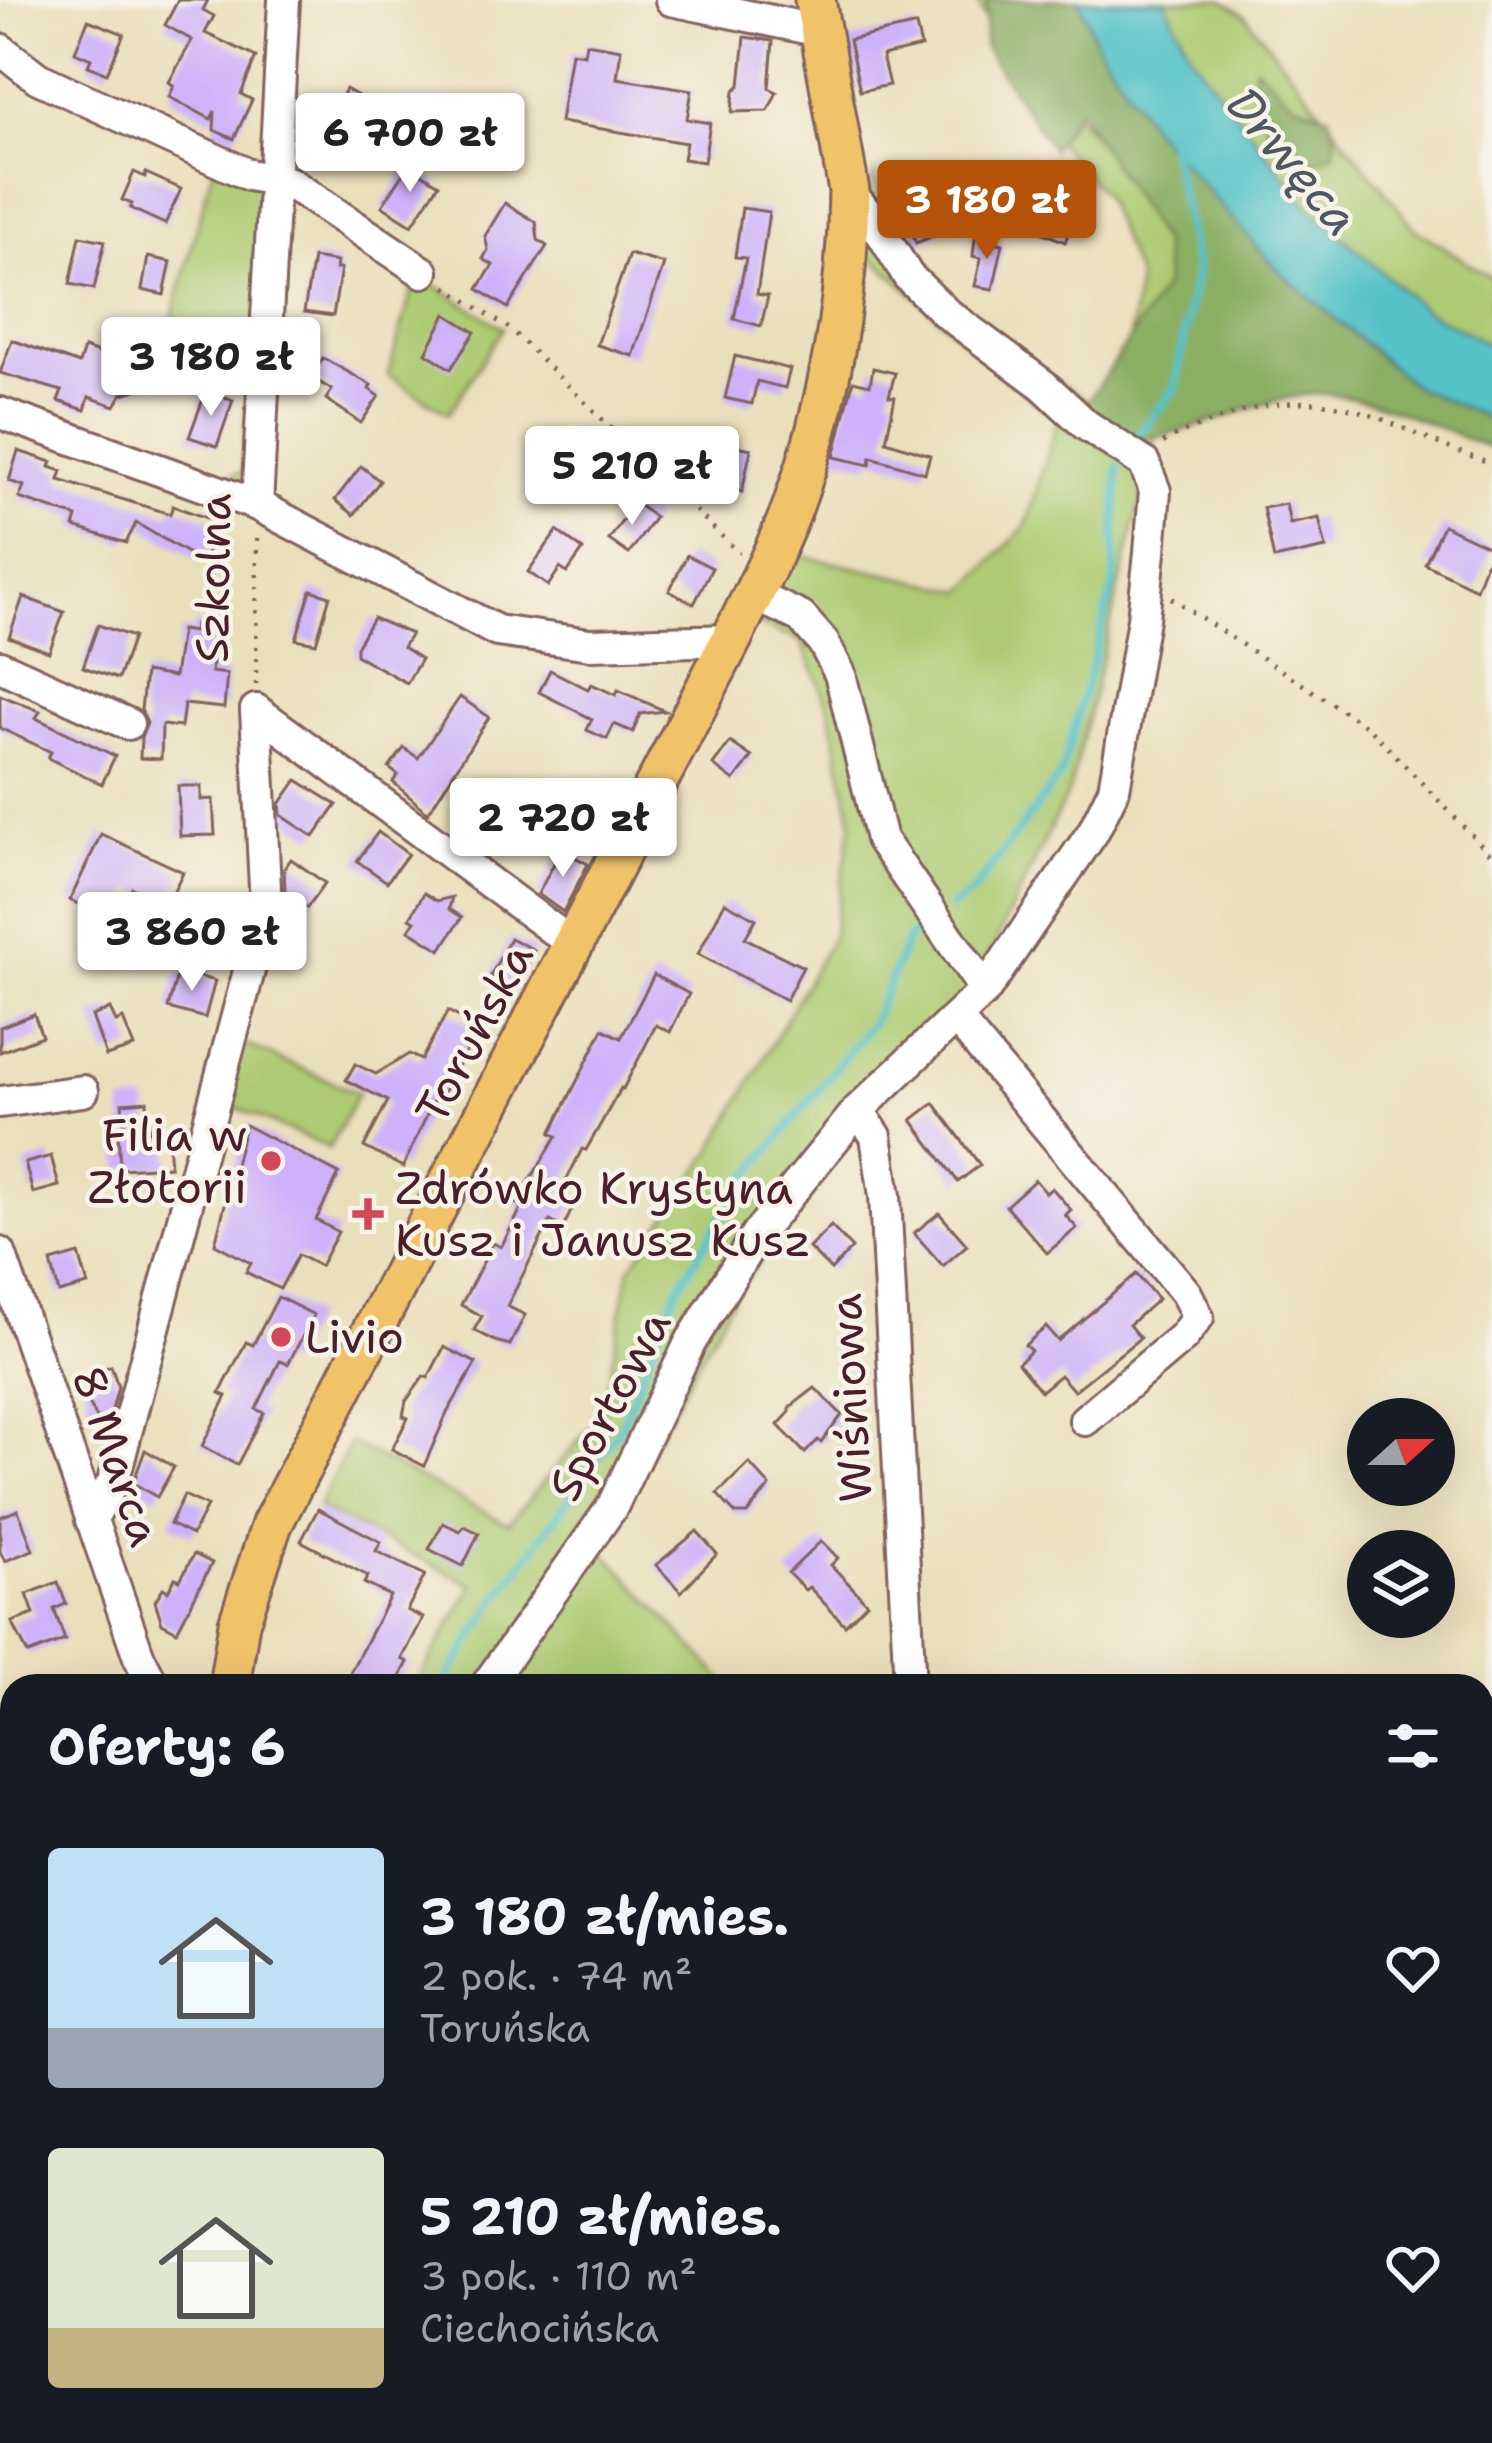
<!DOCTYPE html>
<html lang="pl">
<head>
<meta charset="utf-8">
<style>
	:root { --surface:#171b24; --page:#242831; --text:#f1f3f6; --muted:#9ea1a6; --accent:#b45309 }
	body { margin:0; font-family:"Shantell Sans",sans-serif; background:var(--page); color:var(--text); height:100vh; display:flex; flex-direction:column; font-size:45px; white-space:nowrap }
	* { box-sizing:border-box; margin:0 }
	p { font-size:39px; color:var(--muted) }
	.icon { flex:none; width:66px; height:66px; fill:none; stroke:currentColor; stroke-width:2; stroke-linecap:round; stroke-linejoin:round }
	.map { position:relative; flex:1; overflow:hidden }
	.panel { position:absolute; left:0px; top:1674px; width:1494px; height:771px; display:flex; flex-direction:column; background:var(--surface); border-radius:36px 36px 0 0; box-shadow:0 12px 48px #0002 }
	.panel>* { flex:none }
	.needle { width:78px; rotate:69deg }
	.controls { position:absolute; left:1347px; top:1398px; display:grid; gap:24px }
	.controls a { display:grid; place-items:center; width:108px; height:108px; border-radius:50%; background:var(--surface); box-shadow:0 12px 48px #0002; font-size:60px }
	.price { position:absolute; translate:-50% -102px; padding:0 27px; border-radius:12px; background:#fff; color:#222; font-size:39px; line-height:78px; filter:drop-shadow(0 3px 6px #0008) }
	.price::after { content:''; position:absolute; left:50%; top:72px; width:36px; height:27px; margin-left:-18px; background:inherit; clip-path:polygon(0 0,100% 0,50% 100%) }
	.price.selected { background:var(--accent); color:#fff }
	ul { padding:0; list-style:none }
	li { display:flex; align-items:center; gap:36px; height:300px; padding:0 48px }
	li span { display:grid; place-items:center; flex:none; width:336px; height:240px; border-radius:12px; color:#555 }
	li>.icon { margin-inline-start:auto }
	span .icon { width:144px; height:144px; fill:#fffc; stroke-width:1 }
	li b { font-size:51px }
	h2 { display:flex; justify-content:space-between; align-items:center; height:144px; padding:0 48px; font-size:51px }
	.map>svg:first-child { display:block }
	.green { fill:#adcb72; stroke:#7c754e; stroke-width:3 }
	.forest { fill:#8aaf64; stroke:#6a6748; stroke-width:3 }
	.water { fill:#54c2c8; stroke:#4f707a; stroke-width:3 }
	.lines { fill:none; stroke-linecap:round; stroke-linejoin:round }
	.stream { stroke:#54c2c8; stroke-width:8 }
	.building { fill:#ceb1fa }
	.minor-casing { stroke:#82625d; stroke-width:36 }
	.major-casing { stroke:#82625d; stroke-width:45 }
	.path { stroke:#82625d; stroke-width:4.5; stroke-dasharray:3 9; stroke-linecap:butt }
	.minor { stroke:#fff; stroke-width:30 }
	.major { stroke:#f1c369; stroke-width:39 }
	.poi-dot { fill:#d1495b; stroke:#f7f3e8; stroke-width:4.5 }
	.labels { text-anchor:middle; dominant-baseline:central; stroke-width:9; stroke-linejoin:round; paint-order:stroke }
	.street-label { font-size:45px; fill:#4a1f2b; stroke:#f7f3e8 }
	.poi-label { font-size:45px; fill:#4a1f2b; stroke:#f7f3e8; text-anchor:start }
	.water-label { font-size:48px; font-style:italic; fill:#4e5862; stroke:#f7f3e8 }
</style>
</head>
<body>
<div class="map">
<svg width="1492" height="2443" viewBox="0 0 1492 2443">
	<rect width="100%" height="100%" fill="#f7f3e8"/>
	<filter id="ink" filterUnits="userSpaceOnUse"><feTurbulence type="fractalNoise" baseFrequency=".00833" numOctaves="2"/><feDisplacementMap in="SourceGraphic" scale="24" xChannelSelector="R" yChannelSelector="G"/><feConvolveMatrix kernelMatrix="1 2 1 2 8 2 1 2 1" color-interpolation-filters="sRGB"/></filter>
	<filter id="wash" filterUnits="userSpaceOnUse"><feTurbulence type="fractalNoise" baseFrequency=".004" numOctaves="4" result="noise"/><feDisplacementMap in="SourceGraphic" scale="48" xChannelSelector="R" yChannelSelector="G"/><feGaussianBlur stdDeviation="2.7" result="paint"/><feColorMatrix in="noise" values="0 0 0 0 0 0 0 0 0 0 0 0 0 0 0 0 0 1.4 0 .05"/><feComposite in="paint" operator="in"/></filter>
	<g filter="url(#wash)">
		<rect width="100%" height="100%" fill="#eadfbb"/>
		<g class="green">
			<path d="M977,0h35l61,112 99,111 -126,-223h177l23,16 169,213 77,49v162l-175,-60 -161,58 -86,350 -97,201 -116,140 -122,165 -86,157 -67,77 147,158h-314l58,-101 -155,-78 32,-64 158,81 94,-111 28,-145 82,-117 120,-214 20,-115 -23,-115 -28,-66 -44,-17 31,-71 176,38 62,-65 32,-107c-70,-51 -129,-114 -195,-170l10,-74 35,83 107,96 90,57 21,-40 12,-92 -35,-84 -52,-61 -60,-102z"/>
			<polygon points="213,168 264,171 247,489 223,480 242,471 247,392 233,378 184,362 189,345 167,337"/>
			<polygon points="422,277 503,328 448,414 388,375 414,283"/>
			<polygon points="237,1041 358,1093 329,1148 221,1101"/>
			<polygon points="12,2090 12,2278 0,2275 0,2100"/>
		</g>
		<g class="forest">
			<path d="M987,0h92l18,44 57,86 125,141 136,116 77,33v29c-49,-18 -115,-52 -167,-55 -67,-3 -167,67 -224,37 -7,-4 -14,-13 -20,-19l84,-127 -3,-42 -84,-134 -26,40 -68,-102z"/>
			<path d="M1255,66l38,36 36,13 7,24 -3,15 -32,11c-28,-21 -51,-63 -46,-99z"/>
		</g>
		<polygon class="water" points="1079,0 1165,0 1192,56 1307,205 1424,310 1492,346 1492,420 1415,387 1279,271 1154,131 1097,44"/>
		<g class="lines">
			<g class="stream">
				<polyline points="1133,441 1175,389 1196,269 1170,145"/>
				<polyline points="951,908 972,893 1061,774 1114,584 1118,467"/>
				<polyline points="443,1686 496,1601 621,1426 675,1293 740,1187 873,1021 908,938 918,930"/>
				<polyline points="0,2084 12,2074"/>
			</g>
		</g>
		<g id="blocks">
			<g class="building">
				<polygon points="178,0 208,0 203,10 214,16 205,33 256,57 241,94 252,100 234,139 214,130 215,111 211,119 169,97 174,86 169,82 192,40 165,25"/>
				<polygon points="88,20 124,34 107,73 88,66 91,59 75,52"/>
				<polygon points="913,26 916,26 921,47 882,56 889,85 860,91 849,40"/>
				<polygon points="745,37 773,41 769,88 777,92 768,111 732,112 734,91 740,85"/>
				<polygon points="586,43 621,49 617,78 692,90 687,119 710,123 704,162 683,159 686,143 560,122 571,52 584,54"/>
				<polygon points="346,89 374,105 368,115 376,119 361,146 325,127"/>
				<polygon points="409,165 439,184 412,225 382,206"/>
				<polygon points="134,172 145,177 146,173 181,189 165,224 130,208 132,204 122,200"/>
				<polygon points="925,194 941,233 916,243 900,204"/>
				<polygon points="505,203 536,222 538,240 547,246 508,308 478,289 493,265 483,259 488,250 485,236"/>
				<polygon points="1035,204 1074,219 1065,242 1026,226"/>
				<polygon points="742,208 769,212 757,294 768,296 761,326 734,319 746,258 735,257"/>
				<polygon points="80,236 105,241 94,289 70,284"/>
				<polygon points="975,238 1003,244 993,289 975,286 981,258 973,256"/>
				<polygon points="629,254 664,264 633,356 597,345"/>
				<polygon points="148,257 171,262 164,295 142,290"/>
				<polygon points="313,258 337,262 336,269 341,269 333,316 304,312"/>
				<polygon points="446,314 475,332 451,369 426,353"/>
				<polygon points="12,340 79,364 84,348 114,358 112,366 130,372 128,377 136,390 122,394 115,406 89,397 85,410 58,401 62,391 0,373"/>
				<polygon points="735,356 790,369 785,388 757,381 752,404 725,398"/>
				<polygon points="323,358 371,385 369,389 379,396 361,423 326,399 332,390 311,377"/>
				<polygon points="873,368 895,373 889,396 895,397 886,441 930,455 925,473 871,457 870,465 834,457 853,381 870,385"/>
				<polygon points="206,391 233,400 217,446 189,437"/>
				<polygon points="728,444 751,449 742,492 719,487"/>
				<polygon points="18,451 52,462 50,467 62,471 59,480 170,514 173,506 218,522 203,562 136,523 126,543 74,527 77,517 19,498 24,486 9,481"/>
				<polygon points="361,466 380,481 354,515 335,500"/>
				<polygon points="635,503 655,517 629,554 609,540"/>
				<polygon points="1286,504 1290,524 1319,518 1326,548 1274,559 1263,508"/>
				<polygon points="1443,525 1492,548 1476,589 1425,564"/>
				<polygon points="557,531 583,550 567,573 560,568 548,586 528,572"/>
				<polygon points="687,555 712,568 694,604 669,591"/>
				<polygon points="311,590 330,596 316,643 296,639"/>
				<polygon points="23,597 64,612 49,652 9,637"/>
				<polygon points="373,618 411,634 403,647 421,659 407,683 356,655 356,647"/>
				<polygon points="195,624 215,626 211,672 227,674 224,708 184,704 181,727 162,725 161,759 140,758 141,738 147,723 141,710 145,672 174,677 181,630 194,632"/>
				<polygon points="98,625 133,637 118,679 83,667"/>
				<polygon points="550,670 588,689 591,684 616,695 618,690 665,711 640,714 633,732 614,724 607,739 587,730 592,719 539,692"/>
				<polygon points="0,695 40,711 36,718 115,756 102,784 48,758 51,752 0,728"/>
				<polygon points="460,697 489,717 428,813 393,782 398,775 389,768 404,748 418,758"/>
				<polygon points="730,742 752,757 734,781 713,765"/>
				<polygon points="297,780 337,805 314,837 281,815 280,804"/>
				<polygon points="178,786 201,786 201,800 213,799 215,835 180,836"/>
				<polygon points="378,832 408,854 387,882 357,861"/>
				<polygon points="101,834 183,872 167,905 132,888 114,921 70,900"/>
				<polygon points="561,850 588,864 563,912 538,894"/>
				<polygon points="291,859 325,883 307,908 285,892 284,869"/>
				<polygon points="424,893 437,901 452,897 449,909 462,917 441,950 409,930 415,921 410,918"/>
				<polygon points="725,902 756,919 745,938 803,967 786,1000 698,954"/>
				<polygon points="510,938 534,950 515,989 490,977"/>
				<polygon points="178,971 215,981 205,1018 168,1008"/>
				<polygon points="654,975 689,994 670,1032 656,1025 623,1089 621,1088 586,1150 582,1149 558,1197 574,1205 563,1228 550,1221 507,1306 525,1315 510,1345 495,1341 474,1330 482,1316 461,1305 493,1243 501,1247 522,1207 516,1203 557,1136 551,1133 603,1029 621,1038"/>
				<polygon points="110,1009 116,1022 123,1019 134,1047 106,1056 92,1016"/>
				<polygon points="448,1011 479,1028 441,1097 436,1095 403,1167 364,1147 388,1101 346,1080 355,1064 376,1074 409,1054 421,1060"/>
				<polygon points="34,1014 42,1036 0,1052 0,1027"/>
				<polygon points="147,1101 149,1131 167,1130 170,1166 120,1169 118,1128 124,1127 122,1103"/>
				<polygon points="934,1103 980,1165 958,1182 912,1120"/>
				<polygon points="245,1125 339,1174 316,1220 338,1232 320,1266 298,1255 280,1289 246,1272 251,1263 215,1244"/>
				<polygon points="51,1156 59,1186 33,1193 25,1163"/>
				<polygon points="1035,1180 1046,1193 1052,1188 1071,1210 1065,1215 1077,1228 1047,1253 1006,1206"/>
				<polygon points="939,1213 967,1245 943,1266 914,1233"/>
				<polygon points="831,1226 852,1248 831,1270 809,1248"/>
				<polygon points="79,1254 88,1285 59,1293 51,1262"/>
				<polygon points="1136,1274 1158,1299 1129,1325 1140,1338 1074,1391 1060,1375 1041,1391 1018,1363 1031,1351 1025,1345 1046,1327 1058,1341"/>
				<polygon points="278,1297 314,1315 288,1364 280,1361 256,1409 264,1413 237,1465 202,1446 227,1396 220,1393 246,1342 253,1345"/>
				<polygon points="444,1347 476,1363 447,1413 424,1466 392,1449 408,1418 403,1416 406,1401 424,1376 428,1378"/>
				<polygon points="111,1366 118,1386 109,1422 100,1426 85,1396 88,1395 81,1377"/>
				<polygon points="815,1388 842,1415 821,1443 818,1440 805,1453 778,1425 790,1412 790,1407"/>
				<polygon points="145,1450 174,1467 157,1497 133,1483"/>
				<polygon points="749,1463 770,1486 747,1514 736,1514 717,1494"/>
				<polygon points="184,1495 207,1506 192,1535 170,1524"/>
				<polygon points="318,1509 381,1542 376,1551 425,1575 407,1610 423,1618 402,1659 408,1662 396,1686 343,1686 390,1596 364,1583 368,1576 301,1541"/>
				<polygon points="18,1510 33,1550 5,1561 0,1552 0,1517"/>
				<polygon points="443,1523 460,1531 464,1526 479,1533 463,1566 429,1549"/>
				<polygon points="697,1531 717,1554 681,1592 656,1565"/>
				<polygon points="821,1541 838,1558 831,1565 867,1603 845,1625 809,1587 805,1590 788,1573"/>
				<polygon points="194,1554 212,1563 177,1631 162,1623 155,1601 163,1588 168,1591 175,1578 180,1580"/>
				<polygon points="58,1582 66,1604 54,1609 65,1640 28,1654 12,1622 34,1614 27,1594"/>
			</g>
		</g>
	</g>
	<g filter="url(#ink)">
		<use href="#blocks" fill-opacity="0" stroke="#82625d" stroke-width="3"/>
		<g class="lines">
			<defs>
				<g id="minor">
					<polyline points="671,0 820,31"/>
					<polyline points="0,49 38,78 249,175 290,183 423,272"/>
					<polyline points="0,413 257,505 497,631 590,644 731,640"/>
					<polyline points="257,505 284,0"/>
					<polyline points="752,594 801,617 823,642 840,674 881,839 985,990"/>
					<polyline points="0,666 128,724"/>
					<polyline points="256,710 574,945"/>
					<polyline points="957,1019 1186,1293 1198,1317 1183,1337 1085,1420"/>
					<polyline points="0,1102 83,1091"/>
					<polyline points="858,1110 876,1136 885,1196 910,1686"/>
					<polyline points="0,1253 139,1657 154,1686"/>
					<polyline points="91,1520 113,1482 266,907 256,710"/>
					<polyline points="486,1686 612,1507 690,1343 757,1234 858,1110 985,990 1093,832 1114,789 1143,619 1150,552 1155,491 1144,463 1086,425 1043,385 945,312 908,276 876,224 849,191"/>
					<polyline points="0,1887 12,1882"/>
					<polyline points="219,2443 221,2433"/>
					<polyline points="532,2443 559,2433"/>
					<polyline points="936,2443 937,2433"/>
				</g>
				<g id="major">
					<path d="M229,1686l10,-63 33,-99 459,-884c21,-44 45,-88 62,-134 36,-100 55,-209 56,-315l-34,-191"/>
					<polyline points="455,2433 459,2443"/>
				</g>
			</defs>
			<use href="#minor" class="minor-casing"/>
			<use href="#major" class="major-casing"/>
			<g class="path">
				<polyline points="446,287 510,329 739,553"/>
				<polyline points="164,346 239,370"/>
				<path d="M1163,443c18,-12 40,-18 60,-25 121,-44 163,14 269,45"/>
				<polyline points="1171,598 1369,728 1492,856"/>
				<polyline points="256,685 257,535"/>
			</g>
			<use href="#minor" class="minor"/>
			<use href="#major" class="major"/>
		</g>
	</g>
	<g class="poi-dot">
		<circle cx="271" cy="1161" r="12"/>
		<path d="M362 1196h12v12h12v12h-12v12h-12v-12h-12v-12h12z"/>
		<circle cx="281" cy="1337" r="12"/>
	</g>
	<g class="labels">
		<g class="street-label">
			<text transform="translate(213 578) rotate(-89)">Szkolna</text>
			<text transform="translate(474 1033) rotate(-62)">Toruńska</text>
			<text transform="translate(850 1398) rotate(-93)">Wiśniowa</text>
			<text transform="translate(609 1405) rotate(-62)">Sportowa</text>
			<text transform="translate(117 1456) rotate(71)">8 Marca</text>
		</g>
		<g class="poi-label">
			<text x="247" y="1135" text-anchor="end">Filia w<tspan x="247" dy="52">Złotorii</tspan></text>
			<text x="395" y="1188">Zdrówko Krystyna<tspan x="395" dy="52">Kusz i Janusz Kusz</tspan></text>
			<text x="305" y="1337">Livio</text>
		</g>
		<g class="water-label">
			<text transform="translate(1293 161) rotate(50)">Drwęca</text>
		</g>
	</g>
</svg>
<div class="controls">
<a><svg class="needle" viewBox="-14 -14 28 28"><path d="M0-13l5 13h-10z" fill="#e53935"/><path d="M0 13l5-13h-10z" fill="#9ea1a6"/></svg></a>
<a><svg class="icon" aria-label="layers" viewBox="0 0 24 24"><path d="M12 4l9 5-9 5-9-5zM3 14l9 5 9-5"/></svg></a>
</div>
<b class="price" style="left:410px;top:195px">6 700 zł</b>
<b class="price selected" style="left:987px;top:262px">3 180 zł</b>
<b class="price" style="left:211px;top:419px">3 180 zł</b>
<b class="price" style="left:632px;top:528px">5 210 zł</b>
<b class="price" style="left:563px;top:880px">2 720 zł</b>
<b class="price" style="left:192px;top:994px">3 860 zł</b>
<section class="panel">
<h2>Oferty: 6<svg class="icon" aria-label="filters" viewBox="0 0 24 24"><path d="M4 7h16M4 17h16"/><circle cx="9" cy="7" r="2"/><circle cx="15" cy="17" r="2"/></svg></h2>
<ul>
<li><span style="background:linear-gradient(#bfe0f5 75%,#9aa5b1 0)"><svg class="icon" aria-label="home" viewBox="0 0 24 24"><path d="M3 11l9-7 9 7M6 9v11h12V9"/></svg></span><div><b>3 180 zł/mies.</b><p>2 pok. · 74 m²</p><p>Toruńska</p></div><svg class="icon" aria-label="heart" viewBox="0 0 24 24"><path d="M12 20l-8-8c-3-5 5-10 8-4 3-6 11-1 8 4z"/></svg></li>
<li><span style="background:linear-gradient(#dfe7d0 75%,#c2b280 0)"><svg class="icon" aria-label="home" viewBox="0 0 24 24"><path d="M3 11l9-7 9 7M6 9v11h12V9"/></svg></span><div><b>5 210 zł/mies.</b><p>3 pok. · 110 m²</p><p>Ciechocińska</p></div><svg class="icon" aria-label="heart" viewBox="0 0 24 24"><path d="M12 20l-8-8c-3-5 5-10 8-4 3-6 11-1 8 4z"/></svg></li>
</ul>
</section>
</div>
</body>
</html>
